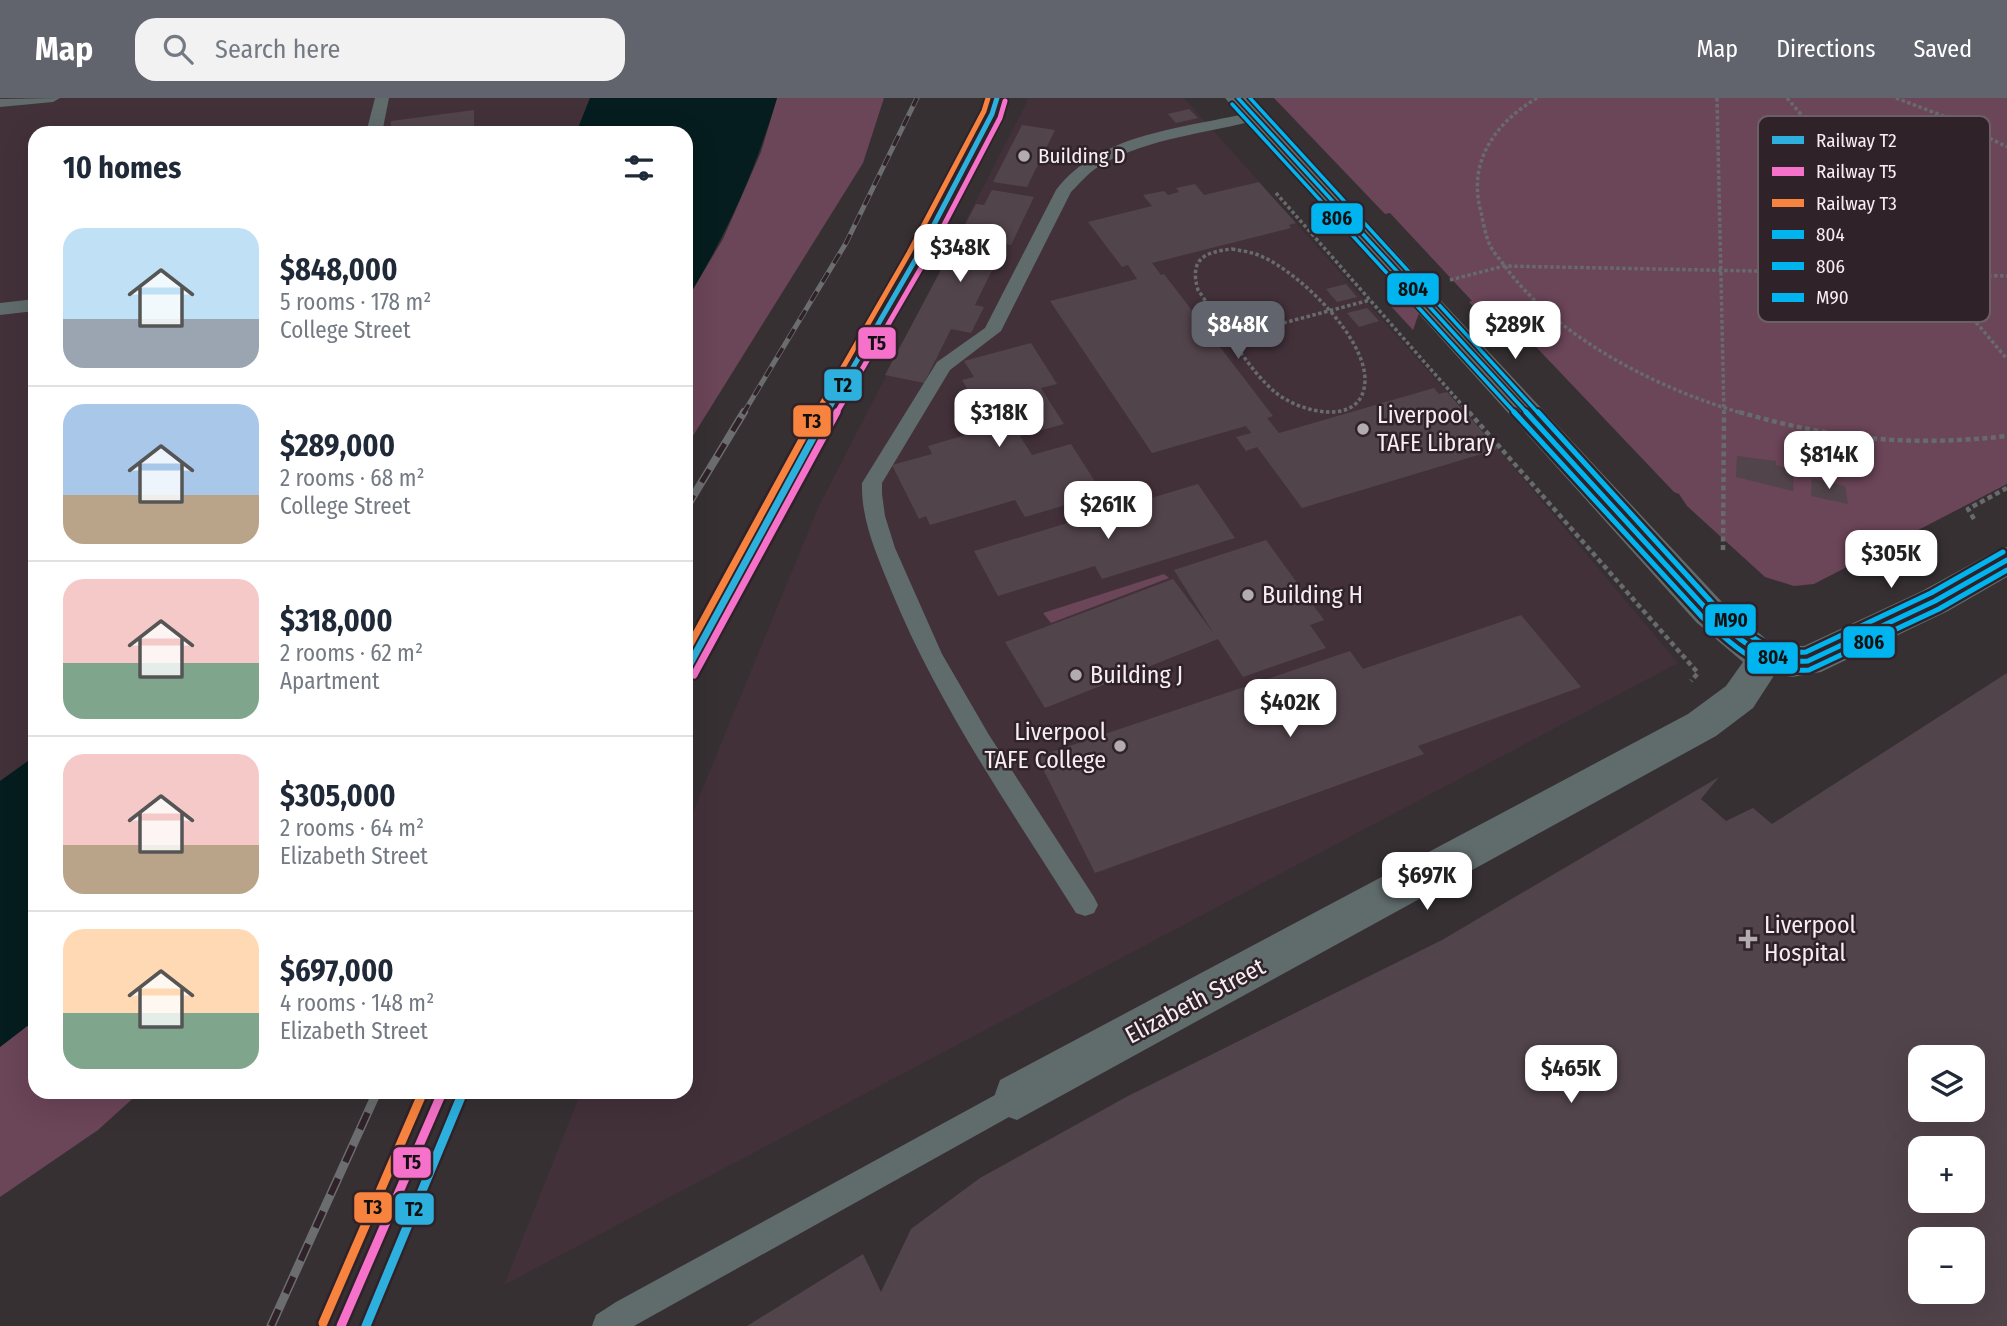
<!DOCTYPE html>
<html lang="en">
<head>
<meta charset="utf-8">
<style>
	:root { --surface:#fff; --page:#f2f2f3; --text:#1f2937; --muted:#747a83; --line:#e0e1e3; --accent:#62646d }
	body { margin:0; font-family:"Fira Sans Condensed",sans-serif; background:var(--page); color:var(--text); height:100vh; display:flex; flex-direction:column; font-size:26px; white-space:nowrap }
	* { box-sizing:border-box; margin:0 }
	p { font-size:23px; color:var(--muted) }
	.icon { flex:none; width:38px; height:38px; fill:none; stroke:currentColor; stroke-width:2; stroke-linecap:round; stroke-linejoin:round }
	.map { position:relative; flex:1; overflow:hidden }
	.details { position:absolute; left:28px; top:28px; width:665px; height:973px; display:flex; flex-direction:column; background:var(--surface); border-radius:21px; box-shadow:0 7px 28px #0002 }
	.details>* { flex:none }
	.controls { position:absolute; left:1908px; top:947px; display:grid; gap:14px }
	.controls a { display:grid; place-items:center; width:77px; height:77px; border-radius:14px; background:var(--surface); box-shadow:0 7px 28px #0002; font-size:35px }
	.price { position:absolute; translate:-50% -60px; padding:0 16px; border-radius:14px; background:#fff; color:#222; font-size:23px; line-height:46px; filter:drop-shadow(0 2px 4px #0008) }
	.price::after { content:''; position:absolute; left:50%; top:42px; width:21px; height:16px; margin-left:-10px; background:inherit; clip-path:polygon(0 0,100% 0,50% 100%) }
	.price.current { background:var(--accent); color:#fff }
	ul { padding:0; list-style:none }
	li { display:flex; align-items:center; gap:21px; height:175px; padding:0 35px }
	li+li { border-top:2px solid var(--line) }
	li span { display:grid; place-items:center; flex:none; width:196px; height:140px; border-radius:21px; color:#555 }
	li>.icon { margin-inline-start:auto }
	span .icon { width:84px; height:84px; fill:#fffc; stroke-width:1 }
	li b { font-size:30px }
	h2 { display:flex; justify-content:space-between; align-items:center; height:84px; padding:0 35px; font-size:30px }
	header { display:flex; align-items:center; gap:42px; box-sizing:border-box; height:98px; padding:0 35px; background:var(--accent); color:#fff }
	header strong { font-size:33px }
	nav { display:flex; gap:38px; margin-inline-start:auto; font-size:24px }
	.search { width:490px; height:63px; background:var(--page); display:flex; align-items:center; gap:18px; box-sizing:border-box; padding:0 24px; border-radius:21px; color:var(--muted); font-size:26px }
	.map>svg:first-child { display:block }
	.built { fill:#43313a }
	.green { fill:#6b4558 }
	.water { fill:#051d1e }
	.building { fill:#52444b; fill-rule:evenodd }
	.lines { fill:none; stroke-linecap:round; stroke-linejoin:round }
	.path-far1 { stroke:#686b6c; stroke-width:3.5; stroke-dasharray:3.5 2.5; stroke-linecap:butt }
	.path { stroke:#686b6c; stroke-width:4.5; stroke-dasharray:5 3.5; stroke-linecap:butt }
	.lane { fill:#606b6b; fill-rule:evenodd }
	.street { fill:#606b6b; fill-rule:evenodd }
	.rail-far2-casing { stroke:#6c6d6f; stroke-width:5 }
	.rail-far1-casing { stroke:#6c6d6f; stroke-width:8 }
	.rail-casing { stroke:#6c6d6f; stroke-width:9 }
	.rail-far2 { stroke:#302229; stroke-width:3.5; stroke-dasharray:11; stroke-linecap:butt }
	.rail-far1 { stroke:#302229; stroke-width:5; stroke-dasharray:15; stroke-linecap:butt }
	.rail { stroke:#302229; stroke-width:6; stroke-dasharray:18; stroke-linecap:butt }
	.bus-1-far1-casing { stroke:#302229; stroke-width:7 }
	.bus-1-casing { stroke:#302229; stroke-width:10 }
	.bus-2-far1-casing { stroke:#302229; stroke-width:7 }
	.bus-2-casing { stroke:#302229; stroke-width:10 }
	.bus-3-far1-casing { stroke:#302229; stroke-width:7 }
	.bus-3-casing { stroke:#302229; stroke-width:10 }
	.bus-1-far1 { stroke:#00b5ef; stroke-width:3.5 }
	.bus-1 { stroke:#00b5ef; stroke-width:5 }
	.bus-2-far1 { stroke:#00b5ef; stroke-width:3.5 }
	.bus-2 { stroke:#00b5ef; stroke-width:5 }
	.bus-3-far1 { stroke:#00b5ef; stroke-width:3.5 }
	.bus-3 { stroke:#00b5ef; stroke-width:5 }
	.rail-1-far2-casing { stroke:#302229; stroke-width:9 }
	.rail-1-far1-casing { stroke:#302229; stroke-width:12 }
	.rail-1-casing { stroke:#302229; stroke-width:14 }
	.rail-2-far2-casing { stroke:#302229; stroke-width:9 }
	.rail-2-far1-casing { stroke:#302229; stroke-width:12 }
	.rail-2-casing { stroke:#302229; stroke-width:14 }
	.rail-3-far2-casing { stroke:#302229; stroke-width:9 }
	.rail-3-far1-casing { stroke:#302229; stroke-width:12 }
	.rail-3-casing { stroke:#302229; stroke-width:14 }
	.rail-1-far2 { stroke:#2db0de; stroke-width:5 }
	.rail-1-far1 { stroke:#2db0de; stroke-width:7 }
	.rail-1 { stroke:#2db0de; stroke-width:9 }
	.rail-2-far2 { stroke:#f672ca; stroke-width:5 }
	.rail-2-far1 { stroke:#f672ca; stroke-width:7 }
	.rail-2 { stroke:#f672ca; stroke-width:9 }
	.rail-3-far2 { stroke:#f7833e; stroke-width:5 }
	.rail-3-far1 { stroke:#f7833e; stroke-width:7 }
	.rail-3 { stroke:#f7833e; stroke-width:9 }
	.poi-dot { fill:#b3acaf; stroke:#302229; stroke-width:2.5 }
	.labels { text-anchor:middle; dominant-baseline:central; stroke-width:5; stroke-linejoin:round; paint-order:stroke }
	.far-poi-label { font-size:21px; fill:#f7eef2; stroke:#302229; text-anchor:start }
	.poi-label { font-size:24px; fill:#f7eef2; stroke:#302229; text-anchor:start }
	.street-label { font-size:24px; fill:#f7eef2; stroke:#302229 }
	.key { fill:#302229; stroke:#6c5f65; stroke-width:2 }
	.key-label { font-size:19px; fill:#f7eef2 }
	.line-badge { stroke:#302229; stroke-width:2.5 }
	.pale-badge-label { font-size:19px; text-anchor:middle; font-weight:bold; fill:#111 }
</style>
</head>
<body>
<header>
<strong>Map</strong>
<div class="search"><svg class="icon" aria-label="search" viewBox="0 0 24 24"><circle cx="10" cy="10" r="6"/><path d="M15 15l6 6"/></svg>Search here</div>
<nav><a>Map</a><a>Directions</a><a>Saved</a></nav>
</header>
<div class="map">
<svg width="2007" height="1228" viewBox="0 0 2007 1228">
	<rect width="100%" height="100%" fill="#363033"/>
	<g class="built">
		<polygon points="0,0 590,0 576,35 35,35 35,658 0,683"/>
		<polygon points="1029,0 1184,0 1498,351 1678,565 504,1187 581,994 686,994 686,731 818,410"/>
	</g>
	<g class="green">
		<polygon points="777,0 884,0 863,65 686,349 686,203 723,141 761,54"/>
		<polygon points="1274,0 2007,0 2007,386 1814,486 1794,488 1765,479 1687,408 1679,396 1674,394 1521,233 1502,238 1469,204 1472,203 1390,115 1385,116"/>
		<polygon points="1405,200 1419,215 1413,232 1388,205"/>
		<polygon points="1164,476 1169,480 1051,525 1043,515"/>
		<polygon points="35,922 35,994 140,994 98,1032 0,1099 0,949"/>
	</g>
	<g class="water">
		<path d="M590,0h187c-23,77 -50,135 -91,203v-168h-110z"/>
		<polygon points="35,658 35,922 0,949 0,683"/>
	</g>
	<g class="building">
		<polygon points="1189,11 1198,20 1176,25 1168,16"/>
		<polygon points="474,12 474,35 390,35 391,23"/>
		<polygon points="1022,27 1055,32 1027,89 993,84"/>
		<polygon points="1259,84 1296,125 1289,127 1291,130 1152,165 1161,177 1164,176 1273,318 1267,320 1279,335 1434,290 1439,296 1447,294 1498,351 1302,410 1257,349 1246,353 1236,339 1251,335 1246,328 1152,355 1050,203 1137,181 1128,167 1122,169 1088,124 1152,108 1143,97 1164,93 1168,97 1179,94 1176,90 1195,86 1204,97"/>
		<polygon points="992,92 1034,99 1011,147 1005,146 975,207 984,209 971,235 951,231 924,285 885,277 976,106 984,107"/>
		<polygon points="1346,186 1357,199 1337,204 1326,191"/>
		<polygon points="1367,210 1379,223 1359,229 1347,215"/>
		<polygon points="1031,245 1057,286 1041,290 1064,326 1020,338 1032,357 1071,346 1103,396 1025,419 1015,402 930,427 926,418 919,421 892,367 932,356 928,348 990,330 962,282 974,279 964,263"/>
		<polygon points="1737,358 1776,363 1776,367 1794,371 1793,393 1736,379"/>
		<polygon points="1812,380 1845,388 1848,406 1811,398"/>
		<polygon points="1198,386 1235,440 1102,481 1095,468 998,498 974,453"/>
		<polygon points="1266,442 1324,522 1310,527 1326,550 1243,579 1218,541 1045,610 1005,544 1173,481 1214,536 1174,472"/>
		<polygon points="1521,517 1581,589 1418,648 1424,656 1095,775 1037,659 1350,553 1363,571"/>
		<path d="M2007,575v653h-1260l116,-72 18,38 30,-63 69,-51 148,-82 314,-156 277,-163 -18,22 25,22 27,-13 19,16zM1920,959h52v53h-52zM1920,1050h52v52h-52zM1920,1141h52v53h-52z"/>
	</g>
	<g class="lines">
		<g class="path-far1">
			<path d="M1537,0c-42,25 -70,64 -56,114 2,10 4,21 8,31 3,8 10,15 15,22 52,73 156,125 241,149"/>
			<polyline points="1717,0 1724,316"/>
			<polyline points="1787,0 1860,85"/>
			<polyline points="1896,0 1954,22 2007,49"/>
			<path d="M1864,85c23,2 49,8 54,34 -26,18 -70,9 -79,-24l8,-7z"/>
			<polyline points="1276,95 1470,316"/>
			<polyline points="1895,128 2007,261"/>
			<path d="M1232,151c10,2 21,3 31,8 37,17 103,80 102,124 -2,48 -67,31 -90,11 -26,-21 -56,-73 -77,-102 -9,-31 6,-38 34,-41z"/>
			<polyline points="1450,182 1504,168 2007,178"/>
			<polyline points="1208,245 1370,202"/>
		</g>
		<g class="path">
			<polyline points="1469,314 1698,575 1691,583"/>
			<path d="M1739,314c94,27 170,35 268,24"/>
			<polyline points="1974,421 1968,411 2007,390"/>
			<polyline points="1723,452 1724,314"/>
		</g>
		<g class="lane">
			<polygon points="60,0 53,4 0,9 0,1"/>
			<polygon points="375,0 389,0 382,35 366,35"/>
			<path d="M1253,14l8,5 -3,3c-51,13 -108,18 -155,44 -12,6 -22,18 -32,28l-70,139 -51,39 -68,113v11l3,22 10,32 47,106 47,81 105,162 4,8 -4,8 -9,3 -9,-3c-66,-105 -138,-208 -185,-323 -14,-35 -30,-69 -29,-107l75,-121 48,-34 71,-138c44,-58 131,-62 197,-78z"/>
			<polygon points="35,201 35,213 0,217 0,205"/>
			<polygon points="1017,985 1027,989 1031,999 1027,1009 634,1228 592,1228 596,1217 616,1204"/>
		</g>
		<polygon class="street" points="1225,0 1252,0 1722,504 1766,541 1778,547 1804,548 1922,493 1995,453 2007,449 2007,479 1948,513 1821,574 1792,579 1775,576 1753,610 1716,638 1017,1022 1000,1016 994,999 1000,982 1688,616 1726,588 1743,564 1696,524"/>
		<defs>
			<polyline id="rail-far2" points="743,316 846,145 917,0"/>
			<polyline id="rail-far1" points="686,410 744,314"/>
			<polyline id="rail" points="271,1228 377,994"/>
		</defs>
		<use href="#rail-far2" class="rail-far2-casing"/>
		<use href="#rail-far1" class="rail-far1-casing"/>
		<use href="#rail" class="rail-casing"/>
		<use href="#rail-far2" class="rail-far2"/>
		<use href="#rail-far1" class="rail-far1"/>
		<use href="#rail" class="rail"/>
		<defs>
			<polyline id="bus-1-far1" points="1238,0 1528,316"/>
			<path id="bus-1" d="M1526,314l183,200c30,28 56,52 99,49l127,-60 72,-41"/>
			<polyline id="bus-2-far1" points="1232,6 1516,316"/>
			<path id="bus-2" d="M1514,314l189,206c34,31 57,55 106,52l130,-61 68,-39"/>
			<polyline id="bus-3-far1" points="1250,0 1539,316"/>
			<path id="bus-3" d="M1538,314l177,194c28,25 51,49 91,46l125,-59 72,-41"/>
		</defs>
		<use href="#bus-1-far1" class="bus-1-far1-casing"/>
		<use href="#bus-1" class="bus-1-casing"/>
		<use href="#bus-2-far1" class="bus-2-far1-casing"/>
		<use href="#bus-2" class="bus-2-casing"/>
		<use href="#bus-3-far1" class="bus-3-far1-casing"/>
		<use href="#bus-3" class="bus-3-casing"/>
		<use href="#bus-1-far1" class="bus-1-far1"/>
		<use href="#bus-1" class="bus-1"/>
		<use href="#bus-2-far1" class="bus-2-far1"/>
		<use href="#bus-2" class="bus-2"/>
		<use href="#bus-3-far1" class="bus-3-far1"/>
		<use href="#bus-3" class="bus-3"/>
		<defs>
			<polyline id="rail-1-far2" points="826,316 917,159 992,16 997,0"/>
			<polyline id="rail-1-far1" points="686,573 827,314"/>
			<polyline id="rail-1" points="366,1228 463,994"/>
			<polyline id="rail-2-far2" points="836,316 925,163 1000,20 1005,3"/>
			<polyline id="rail-2-far1" points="694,577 837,314"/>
			<polyline id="rail-2" points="341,1228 441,997"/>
			<polyline id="rail-3-far2" points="816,316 909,155 984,13 988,0"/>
			<polyline id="rail-3-far1" points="686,554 817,314"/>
			<polyline id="rail-3" points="323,1225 423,994"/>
		</defs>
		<use href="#rail-1-far2" class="rail-1-far2-casing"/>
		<use href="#rail-1-far1" class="rail-1-far1-casing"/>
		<use href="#rail-1" class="rail-1-casing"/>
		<use href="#rail-2-far2" class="rail-2-far2-casing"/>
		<use href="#rail-2-far1" class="rail-2-far1-casing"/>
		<use href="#rail-2" class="rail-2-casing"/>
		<use href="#rail-3-far2" class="rail-3-far2-casing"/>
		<use href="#rail-3-far1" class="rail-3-far1-casing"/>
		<use href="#rail-3" class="rail-3-casing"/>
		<use href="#rail-1-far2" class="rail-1-far2"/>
		<use href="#rail-1-far1" class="rail-1-far1"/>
		<use href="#rail-1" class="rail-1"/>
		<use href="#rail-2-far2" class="rail-2-far2"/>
		<use href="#rail-2-far1" class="rail-2-far1"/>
		<use href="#rail-2" class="rail-2"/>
		<use href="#rail-3-far2" class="rail-3-far2"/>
		<use href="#rail-3-far1" class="rail-3-far1"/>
		<use href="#rail-3" class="rail-3"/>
	</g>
	<g class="poi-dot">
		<circle cx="1024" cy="58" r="7"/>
		<circle cx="1363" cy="331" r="7"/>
		<circle cx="1248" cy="497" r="7"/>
		<circle cx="1076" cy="577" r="7"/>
		<circle cx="1120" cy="648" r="7"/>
		<path d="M1744.5 830.5h7v7h7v7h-7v7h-7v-7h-7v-7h7z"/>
	</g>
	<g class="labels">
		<g class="far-poi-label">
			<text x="1038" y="58">Building D</text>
		</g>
		<g class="poi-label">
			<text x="1377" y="317">Liverpool<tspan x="1377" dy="28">TAFE Library</tspan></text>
			<text x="1262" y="497">Building H</text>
			<text x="1090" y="577">Building J</text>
			<text x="1106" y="634" text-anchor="end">Liverpool<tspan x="1106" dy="28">TAFE College</tspan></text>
			<text x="1764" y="827">Liverpool<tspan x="1764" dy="28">Hospital</tspan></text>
		</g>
		<g class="street-label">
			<text transform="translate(1195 903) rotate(-28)">Elizabeth Street</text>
		</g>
	</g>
	<rect x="1758" y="18" width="232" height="206" rx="10" class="key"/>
	<rect x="1772" y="38" width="32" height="8" fill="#2db0de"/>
	<rect x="1772" y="69" width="32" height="9" fill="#f672ca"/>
	<rect x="1772" y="101" width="32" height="8" fill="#f7833e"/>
	<rect x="1772" y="132" width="32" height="9" fill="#00b5ef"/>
	<rect x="1772" y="164" width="32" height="8" fill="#00b5ef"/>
	<rect x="1772" y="195" width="32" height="9" fill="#00b5ef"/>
	<g class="key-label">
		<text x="1816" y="49">Railway T2</text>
		<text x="1816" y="80">Railway T5</text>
		<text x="1816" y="112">Railway T3</text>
		<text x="1816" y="143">804</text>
		<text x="1816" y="175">806</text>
		<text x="1816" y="206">M90</text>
	</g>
	<g class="line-badge">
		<rect x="1310" y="104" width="54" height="33" rx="7" fill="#00b5ef"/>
		<rect x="1386" y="174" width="54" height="34" rx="7" fill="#00b5ef"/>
		<rect x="857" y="228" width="40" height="34" rx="7" fill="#f672ca"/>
		<rect x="823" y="270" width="40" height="34" rx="7" fill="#2db0de"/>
		<rect x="792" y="306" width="40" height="34" rx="7" fill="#f7833e"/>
		<rect x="1704" y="505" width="53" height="34" rx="7" fill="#00b5ef"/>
		<rect x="1842" y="527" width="54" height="34" rx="7" fill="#00b5ef"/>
		<rect x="1746" y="543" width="53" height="34" rx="7" fill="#00b5ef"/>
		<rect x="392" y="1048" width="40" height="33" rx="7" fill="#f672ca"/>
		<rect x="353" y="1093" width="40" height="33" rx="7" fill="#f7833e"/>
		<rect x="394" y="1094" width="41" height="34" rx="7" fill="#2db0de"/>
	</g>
	<g class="pale-badge-label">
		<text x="1337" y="127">806</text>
		<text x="1413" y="198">804</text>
		<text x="877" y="252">T5</text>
		<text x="843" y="294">T2</text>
		<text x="812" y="330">T3</text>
		<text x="1731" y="529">M90</text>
		<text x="1869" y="551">806</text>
		<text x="1773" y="566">804</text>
		<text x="412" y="1071">T5</text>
		<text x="373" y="1116">T3</text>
		<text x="414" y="1118">T2</text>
	</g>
</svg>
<div class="controls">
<a><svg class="icon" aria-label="layers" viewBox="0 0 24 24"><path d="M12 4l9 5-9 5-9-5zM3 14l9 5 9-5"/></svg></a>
<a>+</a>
<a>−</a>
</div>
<b class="price" style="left:960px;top:186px">$348K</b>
<b class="price current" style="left:1238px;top:263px">$848K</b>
<b class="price" style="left:1515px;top:263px">$289K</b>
<b class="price" style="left:999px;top:351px">$318K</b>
<b class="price" style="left:1829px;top:393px">$814K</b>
<b class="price" style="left:1108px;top:443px">$261K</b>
<b class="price" style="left:1891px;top:492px">$305K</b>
<b class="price" style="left:1290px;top:641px">$402K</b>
<b class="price" style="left:1427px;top:814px">$697K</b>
<b class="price" style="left:1571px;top:1007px">$465K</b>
<section class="details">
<h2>10 homes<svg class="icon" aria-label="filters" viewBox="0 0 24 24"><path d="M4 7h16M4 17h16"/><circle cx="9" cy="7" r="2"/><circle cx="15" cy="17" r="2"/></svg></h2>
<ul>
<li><span style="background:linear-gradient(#bfe0f5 65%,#9aa5b1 0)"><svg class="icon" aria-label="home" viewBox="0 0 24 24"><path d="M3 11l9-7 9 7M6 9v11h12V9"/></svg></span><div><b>$848,000</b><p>5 rooms · 178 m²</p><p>College Street</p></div></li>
<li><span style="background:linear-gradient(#a9c7e8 65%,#b9a48a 0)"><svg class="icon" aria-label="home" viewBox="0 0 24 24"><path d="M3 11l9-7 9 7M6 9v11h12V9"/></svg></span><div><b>$289,000</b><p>2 rooms · 68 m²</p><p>College Street</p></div></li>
<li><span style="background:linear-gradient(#f6c9c9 60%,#7fa58c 0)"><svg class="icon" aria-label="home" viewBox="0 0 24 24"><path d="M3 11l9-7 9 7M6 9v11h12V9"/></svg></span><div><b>$318,000</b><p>2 rooms · 62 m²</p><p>Apartment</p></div></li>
<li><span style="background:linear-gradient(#f6c9c9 65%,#b9a48a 0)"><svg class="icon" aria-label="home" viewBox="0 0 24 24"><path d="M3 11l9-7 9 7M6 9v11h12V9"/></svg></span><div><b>$305,000</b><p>2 rooms · 64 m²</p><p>Elizabeth Street</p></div></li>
<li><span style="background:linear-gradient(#ffd9b3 60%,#7fa58c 0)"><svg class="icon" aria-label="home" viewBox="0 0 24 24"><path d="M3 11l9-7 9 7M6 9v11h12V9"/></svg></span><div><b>$697,000</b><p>4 rooms · 148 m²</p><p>Elizabeth Street</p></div></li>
</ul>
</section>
</div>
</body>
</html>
